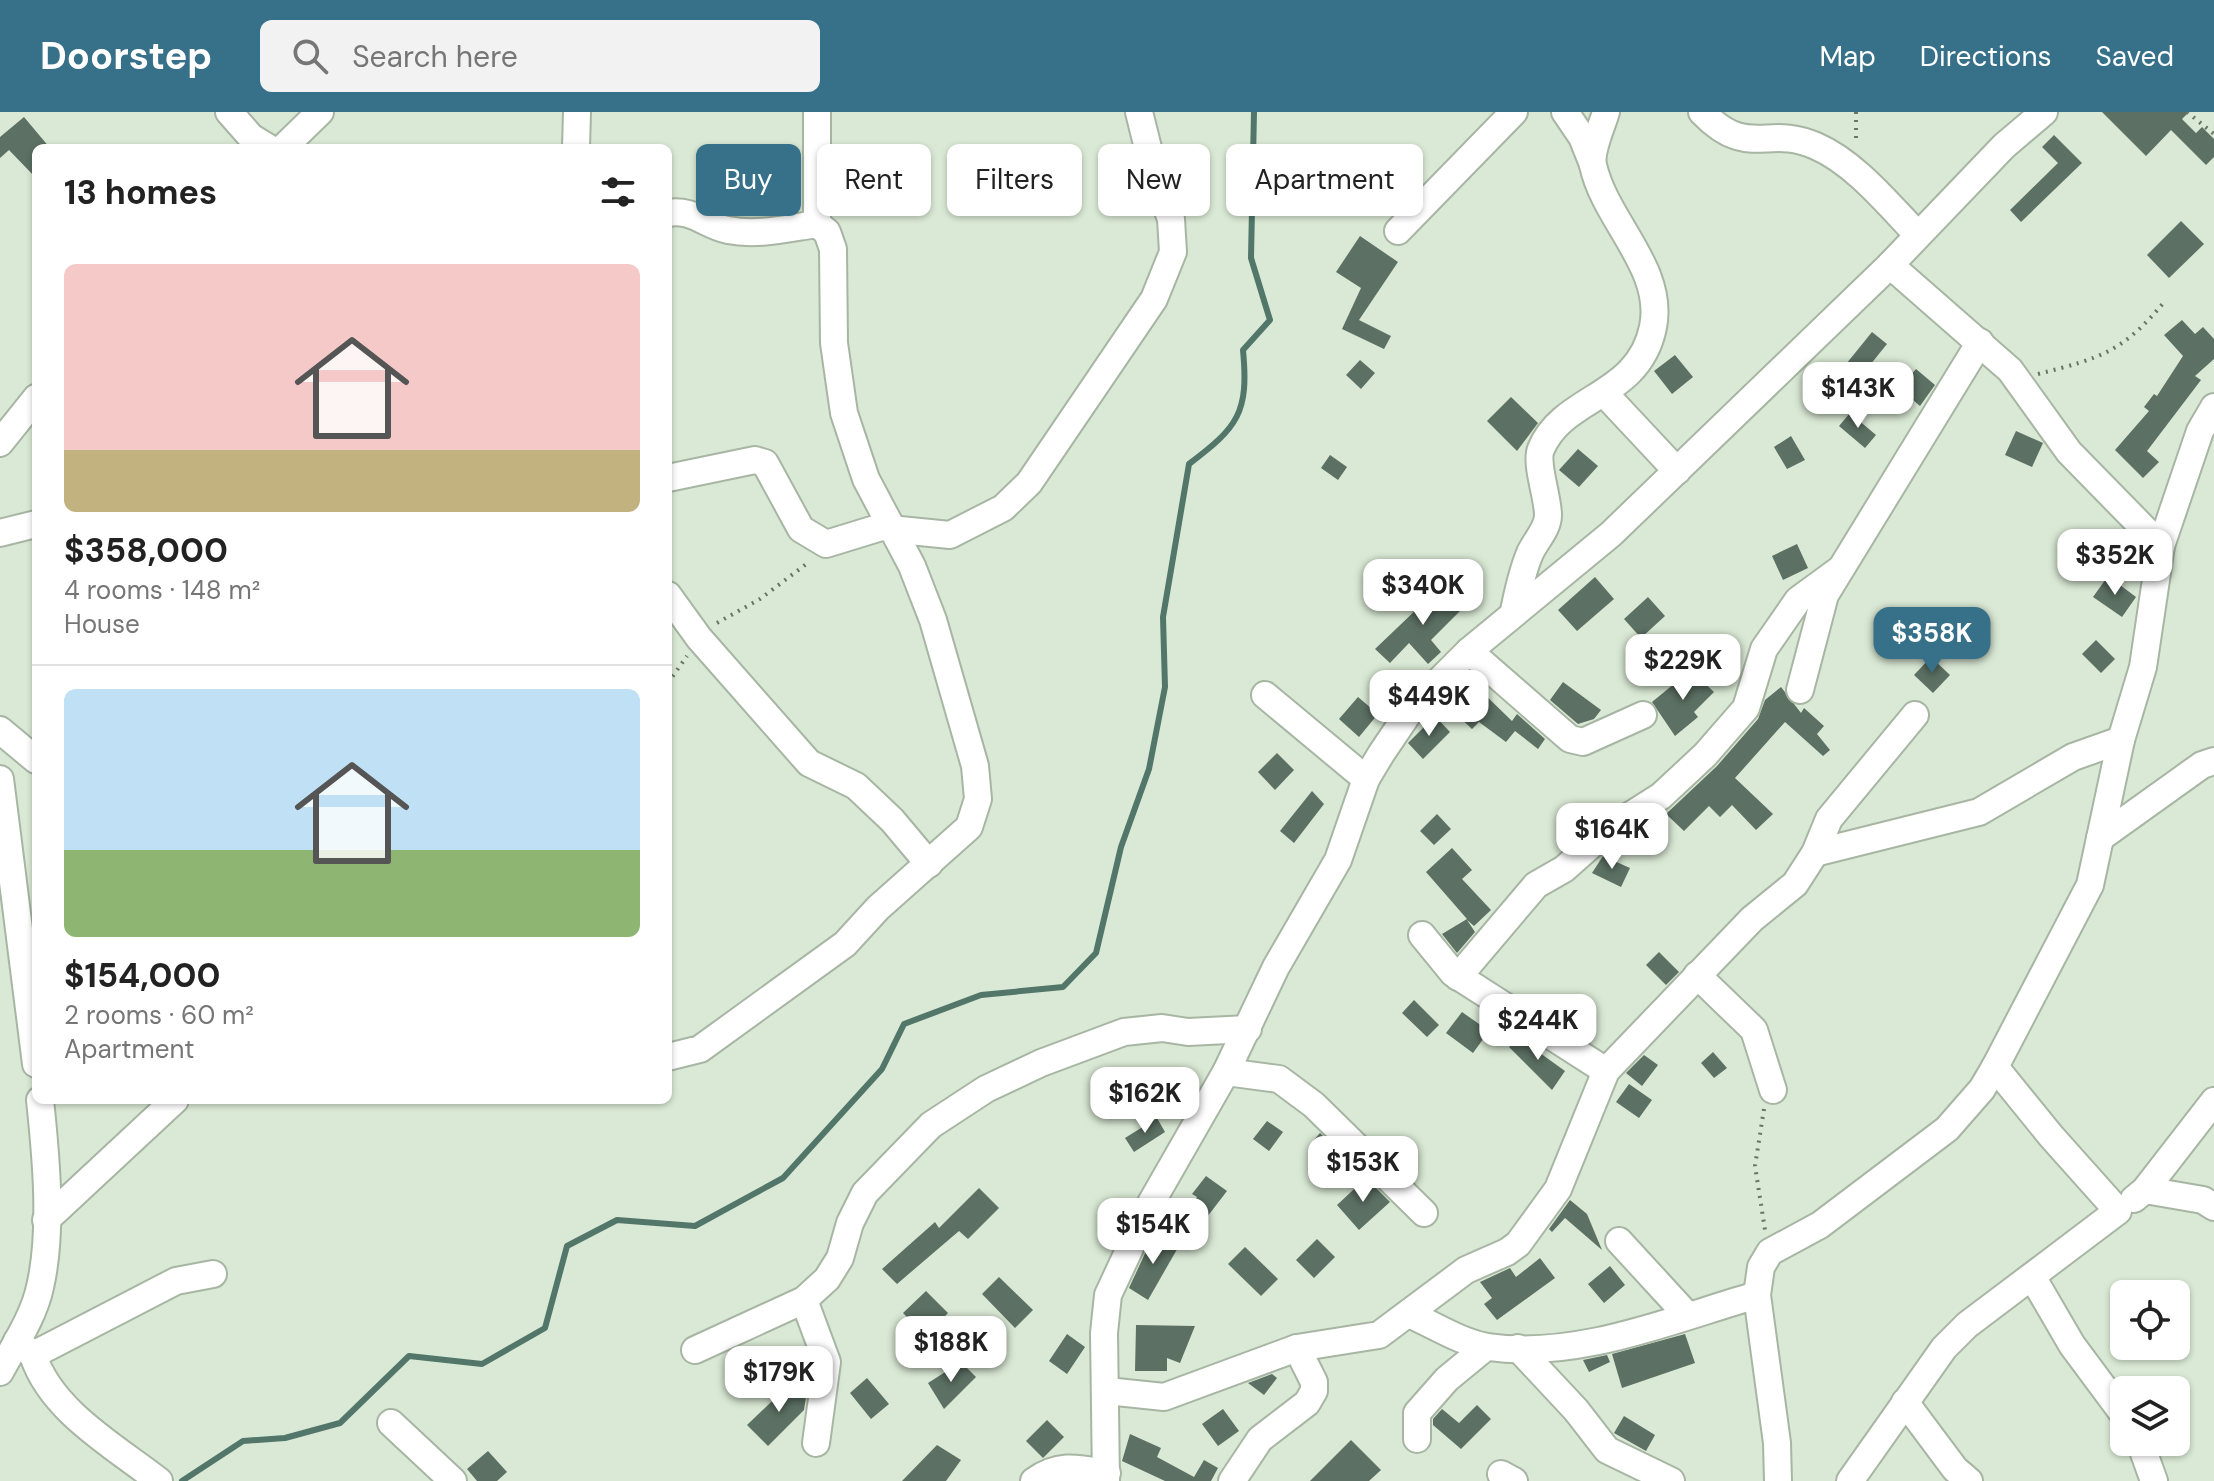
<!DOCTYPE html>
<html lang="en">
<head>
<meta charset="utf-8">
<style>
	:root { --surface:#fff; --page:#f2f2f2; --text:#222; --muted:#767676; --line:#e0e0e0; --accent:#377189 }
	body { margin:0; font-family:"DM Sans",sans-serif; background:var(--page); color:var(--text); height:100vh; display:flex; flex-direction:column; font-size:30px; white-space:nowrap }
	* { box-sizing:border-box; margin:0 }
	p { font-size:26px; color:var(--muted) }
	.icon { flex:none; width:44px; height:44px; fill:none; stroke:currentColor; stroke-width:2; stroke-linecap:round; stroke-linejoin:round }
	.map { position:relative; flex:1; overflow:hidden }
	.side { position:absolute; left:32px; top:32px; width:640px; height:960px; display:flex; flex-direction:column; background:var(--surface); border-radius:12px; box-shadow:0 2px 6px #0004 }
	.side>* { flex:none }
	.banner { position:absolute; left:696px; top:32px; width:760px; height:72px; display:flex; gap:16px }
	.buttons { position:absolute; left:2110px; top:1168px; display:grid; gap:16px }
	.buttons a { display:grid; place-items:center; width:80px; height:80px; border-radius:12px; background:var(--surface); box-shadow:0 2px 6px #0004; font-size:40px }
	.price { position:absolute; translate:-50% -68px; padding:0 18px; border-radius:16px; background:#fff; color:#222; font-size:26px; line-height:52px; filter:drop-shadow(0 2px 4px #0008) }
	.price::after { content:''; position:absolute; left:50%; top:48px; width:24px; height:18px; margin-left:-12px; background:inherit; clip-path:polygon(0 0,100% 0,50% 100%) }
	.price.current { background:var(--accent); color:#fff }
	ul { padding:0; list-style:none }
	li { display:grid; align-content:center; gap:16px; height:424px; padding:0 32px }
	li+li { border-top:2px solid var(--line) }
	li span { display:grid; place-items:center; height:248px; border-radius:12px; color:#555 }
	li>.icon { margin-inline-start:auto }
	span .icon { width:144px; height:144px; fill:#fffc; stroke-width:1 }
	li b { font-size:34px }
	h2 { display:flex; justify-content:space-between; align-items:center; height:96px; padding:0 32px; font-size:34px }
	.pill { padding:0 28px; border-radius:12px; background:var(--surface); box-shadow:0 2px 6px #0004; font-size:28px; line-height:72px }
	.pill.current { background:var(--accent); color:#fff }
	header { display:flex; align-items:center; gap:48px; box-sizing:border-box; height:112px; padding:0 40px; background:var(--accent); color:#fff }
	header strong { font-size:38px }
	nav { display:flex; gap:44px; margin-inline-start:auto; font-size:28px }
	.search { width:560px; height:72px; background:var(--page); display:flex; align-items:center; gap:20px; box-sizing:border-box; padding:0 28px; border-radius:12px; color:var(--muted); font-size:30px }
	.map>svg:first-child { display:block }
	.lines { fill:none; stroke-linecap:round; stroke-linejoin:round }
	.stream { stroke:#52776a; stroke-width:6 }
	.building { fill:#5c7063 }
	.street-casing { stroke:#a7b6a3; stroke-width:30 }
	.path { stroke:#697366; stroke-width:4; stroke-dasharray:2 6; stroke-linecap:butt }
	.street { stroke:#fff; stroke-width:26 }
</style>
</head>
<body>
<header>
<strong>Doorstep</strong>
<div class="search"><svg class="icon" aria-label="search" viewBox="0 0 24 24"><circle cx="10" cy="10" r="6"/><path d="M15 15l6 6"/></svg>Search here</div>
<nav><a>Map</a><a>Directions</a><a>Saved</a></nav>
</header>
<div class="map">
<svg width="2214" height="1369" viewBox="0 0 2214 1369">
	<rect width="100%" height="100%" fill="#dae9d5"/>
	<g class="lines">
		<path class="stream" d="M182,1369l61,-40 42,-3 55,-15 69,-67 73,8 63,-36 22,-82 50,-26 78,6 88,-48 99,-109 22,-45 77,-29 82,-8 33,-34 25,-106 28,-78 16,-82 -2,-70 26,-153c49,-37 60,-51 54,-114l27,-30 -19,-62 3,-146"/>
	</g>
	<g class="building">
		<polygon points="2102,0 2189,0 2182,7 2196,21 2202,15 2214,27 2214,45 2206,53 2171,18 2146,44"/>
		<polygon points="24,5 50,36 36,36 36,66 9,38 0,46 0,25"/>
		<polygon points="2054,23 2082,51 2021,110 2010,98 2058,51 2042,35"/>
		<polygon points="2181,109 2204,132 2169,166 2147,143"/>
		<polygon points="1360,124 1398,150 1359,208 1391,224 1384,237 1342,217 1361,176 1336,160"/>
		<polygon points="2182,208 2195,222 2203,215 2214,227 2214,247 2195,264 2201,268 2147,339 2159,350 2143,366 2115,338 2149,299 2144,295 2154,282 2157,284 2183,244 2164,223"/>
		<polygon points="1872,220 1887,232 1853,274 1838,262"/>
		<polygon points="1675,243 1693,265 1672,282 1654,259"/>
		<polygon points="1360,248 1375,261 1361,277 1346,263"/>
		<polygon points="1916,257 1935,273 1920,294 1899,276"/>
		<polygon points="1511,285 1538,311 1517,339 1487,309"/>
		<polygon points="1850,301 1876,323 1865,336 1839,314"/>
		<polygon points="2016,319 2043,331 2032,355 2005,343"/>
		<polygon points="1791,324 1805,348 1787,357 1774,335"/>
		<polygon points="1578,337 1598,354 1579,375 1559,358"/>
		<polygon points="1330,343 1347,355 1338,368 1321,356"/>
		<polygon points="1797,432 1808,456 1783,468 1772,444"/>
		<polygon points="2108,464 2136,485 2122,505 2093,485"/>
		<polygon points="1595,465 1614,487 1577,519 1558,498"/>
		<polygon points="1442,473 1464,495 1431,528 1441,540 1428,552 1409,531 1390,551 1375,537"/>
		<polygon points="1648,485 1665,504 1641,526 1624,507"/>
		<polygon points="2096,528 2115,547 2101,561 2082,542"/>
		<polygon points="1931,545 1950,563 1933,581 1914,563"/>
		<polygon points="1691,558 1714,580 1694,600 1698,605 1675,624 1652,590"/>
		<polygon points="1563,570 1601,598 1594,607 1578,612 1550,588"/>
		<polygon points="1781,575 1801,601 1804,596 1824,614 1817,622 1830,638 1823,644 1785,610 1735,666 1773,702 1756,718 1732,693 1720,705 1709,694 1684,719 1666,702 1717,654 1758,607 1765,588"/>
		<polygon points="1480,578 1512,609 1517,602 1545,627 1538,637 1515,619 1506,630 1479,610 1472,617 1457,603"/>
		<polygon points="1358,585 1378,602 1359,625 1339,607"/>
		<polygon points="1435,604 1450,620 1423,647 1408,631"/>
		<polygon points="1277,641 1294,658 1275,678 1258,660"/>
		<polygon points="1312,679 1324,692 1294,731 1280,719"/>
		<polygon points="1437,702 1451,717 1434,733 1420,719"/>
		<polygon points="1452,736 1472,758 1462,767 1491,798 1474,814 1467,808 1475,820 1457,841 1442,822 1467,807 1426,760"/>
		<polygon points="1603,744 1630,756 1621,775 1592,761"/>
		<polygon points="1659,840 1679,860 1666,873 1646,853"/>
		<polygon points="1414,888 1439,913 1427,925 1402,901"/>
		<polygon points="1462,900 1489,919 1473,941 1446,921"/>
		<polygon points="1521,924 1543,938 1540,941 1565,959 1552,978 1509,935"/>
		<polygon points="1713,940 1727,956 1714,966 1701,951"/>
		<polygon points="1644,943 1658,953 1642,974 1626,961"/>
		<polygon points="1629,972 1652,988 1639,1006 1616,990"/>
		<polygon points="1157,1006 1165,1020 1134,1040 1125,1026"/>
		<polygon points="1267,1009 1283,1020 1269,1039 1253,1027"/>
		<polygon points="1320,1021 1341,1042 1335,1049 1312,1030"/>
		<polygon points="1206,1064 1227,1079 1194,1122 1180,1114 1197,1085 1192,1082"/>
		<polygon points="1366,1066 1390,1090 1359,1118 1337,1093"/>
		<polygon points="979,1076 999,1096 968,1127 959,1119 897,1172 882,1157 935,1110 939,1116"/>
		<polygon points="1570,1088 1587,1102 1602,1138 1565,1106 1552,1120 1549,1117"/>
		<polygon points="1154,1122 1180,1132 1148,1188 1129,1176"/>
		<polygon points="1317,1127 1335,1145 1314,1166 1296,1148"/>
		<polygon points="1245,1135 1278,1167 1261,1184 1228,1152"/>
		<polygon points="1540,1146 1555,1166 1497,1208 1484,1192 1492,1186 1480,1170 1510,1156 1516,1165"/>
		<polygon points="1610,1154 1625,1173 1604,1191 1588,1172"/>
		<polygon points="999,1165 1033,1198 1015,1216 982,1182"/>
		<polygon points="926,1179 948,1201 926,1224 903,1201"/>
		<polygon points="1136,1213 1195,1214 1180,1251 1167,1246 1167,1259 1135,1259"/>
		<polygon points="1067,1222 1085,1235 1067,1262 1049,1249"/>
		<polygon points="1685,1222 1695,1251 1622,1276 1612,1242"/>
		<polygon points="1607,1243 1610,1250 1589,1260 1583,1248"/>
		<polygon points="961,1250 976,1265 944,1297 928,1271"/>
		<polygon points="1272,1262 1277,1266 1264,1283 1248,1271"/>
		<polygon points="867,1266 889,1292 871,1307 850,1281"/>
		<polygon points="792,1270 806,1285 804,1298 768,1334 747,1313"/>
		<polygon points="1477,1293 1491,1307 1461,1337 1433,1313 1433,1307 1442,1297 1459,1311"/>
		<polygon points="1223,1297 1239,1319 1218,1334 1202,1312"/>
		<polygon points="1624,1304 1655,1323 1646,1339 1614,1321"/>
		<polygon points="1047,1308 1064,1325 1043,1346 1026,1329"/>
		<polygon points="1130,1322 1161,1336 1157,1345 1194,1365 1204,1348 1218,1356 1211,1369 1165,1369 1122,1349"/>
		<polygon points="1351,1328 1381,1358 1369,1369 1310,1369"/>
		<polygon points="937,1333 961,1348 946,1369 902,1369"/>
		<polygon points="488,1339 507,1360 497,1369 477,1369 467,1357"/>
	</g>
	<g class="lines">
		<defs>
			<g id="street">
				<polyline points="229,0 251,25 269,36"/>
				<polyline points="817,0 817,112"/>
				<polyline points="1565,0 1582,25 1592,50"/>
				<path d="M1702,0c46,48 65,12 114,34 39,17 72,58 102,89"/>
				<polyline points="283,36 320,0"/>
				<polyline points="576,36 577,0"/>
				<path d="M668,101c23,-5 39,13 60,17 30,6 60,-2 89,-6l10,8 6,17 1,94 10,70 22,66 46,87 21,54 42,146 3,33 -9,28 -91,81 -33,36 -145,105 -32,8"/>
				<polyline points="1398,119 1514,0"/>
				<polyline points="1890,153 2010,258 2069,340 2161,434"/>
				<polyline points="1604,281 1677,359"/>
				<polyline points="0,331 36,286"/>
				<polyline points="668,366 755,348 765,351 801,417 826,432 888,413"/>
				<polyline points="890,417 950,423 1003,396 1029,371 1154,187 1173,140 1171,107 1155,64 1139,0"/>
				<polyline points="0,421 36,412"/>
				<polyline points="668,483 699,526 809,651 856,674 892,708 929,752"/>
				<path d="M1514,499c4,-20 8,-39 16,-58 6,-13 18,-24 18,-38 0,-18 -13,-52 -7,-66 22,-54 98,-51 112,-122 12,-59 -48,-106 -60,-162 -3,-14 9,-39 13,-53"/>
				<polyline points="1469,539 1570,627 1583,630 1643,603"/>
				<polyline points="1800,578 1825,483 1980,230"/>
				<polyline points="1265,583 1366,667"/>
				<polyline points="0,618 36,648"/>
				<polyline points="0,667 36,952"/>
				<polyline points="2100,726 2202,653 2214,649"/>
				<polyline points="1815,741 1979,700 2073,645 2121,628"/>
				<polyline points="1422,823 1453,861 1606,959"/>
				<polyline points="1697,863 1754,918 1773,978"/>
				<polyline points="1458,865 1536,773 1564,757 1609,717 1661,684 1705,643 1746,596 1764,537 1798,488 1839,458"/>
				<polyline points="1226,960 1279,967 1314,993 1424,1101"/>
				<polyline points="2145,1078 2214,989"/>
				<polyline points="2134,1087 2145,1078 2203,1088 2214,1095"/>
				<polyline points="46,1108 175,988"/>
				<polyline points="1619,1129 1687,1203"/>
				<polyline points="2033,1166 2072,1233 2124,1303"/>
				<polyline points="804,1188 827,1250 816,1331"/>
				<path d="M1409,1202c25,11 53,29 79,33 90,13 185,-28 269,-52"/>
				<polyline points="17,1229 33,1243 176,1169 213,1162"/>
				<polyline points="1518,1236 1576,1298 1607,1338 1671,1369"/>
				<polyline points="695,1238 804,1188 827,1167 840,1146 850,1111 865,1081 931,1013 986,977 1041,951 1124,920 1162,916 1188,920 1248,917"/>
				<path d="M33,1243c18,56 81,91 126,126"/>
				<path d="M0,1260c14,-26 34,-56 40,-85 13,-55 6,-131 0,-187"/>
				<polyline points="1107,1279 1164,1285 1297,1236 1379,1223 1466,1158 1507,1140 1518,1132 1558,1077 1606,959 1752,807 1795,772 1815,741 1829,707 1915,603"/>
				<polyline points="1905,1290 1955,1357 1969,1369"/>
				<polyline points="391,1311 453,1369"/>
				<polyline points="1417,1327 1417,1301 1447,1267 1486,1235"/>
				<polyline points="2140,1330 2154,1369"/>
				<polyline points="1501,1362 1514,1369"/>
				<path d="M1034,1369c25,-18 44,-13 73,-8"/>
				<polyline points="1106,1369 1104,1221 1108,1183 1151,1091 1226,960 1276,855 1338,748 1366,667 1381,642 1412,596 1469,539 1611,422 1890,153 2004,34 2044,0"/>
				<polyline points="1232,1369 1260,1327 1307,1291 1314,1279 1314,1270 1297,1236"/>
				<polyline points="1778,1369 1777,1331 1757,1183 1761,1155 1770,1140 1820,1113 1947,1017 1982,977 1995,955 2090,773 2121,628 2143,555 2161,434 2200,319 2214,295"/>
				<polyline points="1850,1369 1944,1236 1967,1213 2118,1099 2051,1024 1995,955"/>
			</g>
		</defs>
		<use href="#street" class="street-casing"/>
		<g class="path">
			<polyline points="1856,0 1856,30"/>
			<polyline points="2187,0 2214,22"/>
			<path d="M2038,262c63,-16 85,-22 127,-73"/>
			<polyline points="717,511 760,487 809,450"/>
			<polyline points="668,571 687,544"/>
			<polyline points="1764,997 1755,1054 1765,1118"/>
		</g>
		<use href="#street" class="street"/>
	</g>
</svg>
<div class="buttons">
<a><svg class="icon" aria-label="locate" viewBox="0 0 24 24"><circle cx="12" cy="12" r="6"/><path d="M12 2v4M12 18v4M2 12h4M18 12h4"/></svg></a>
<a><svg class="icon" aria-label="layers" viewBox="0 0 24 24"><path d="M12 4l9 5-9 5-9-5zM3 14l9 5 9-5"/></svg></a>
</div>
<b class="price" style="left:1858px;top:318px">$143K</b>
<b class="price" style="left:2115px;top:485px">$352K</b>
<b class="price" style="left:1423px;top:515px">$340K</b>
<b class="price current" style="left:1932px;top:563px">$358K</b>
<b class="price" style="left:1683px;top:590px">$229K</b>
<b class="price" style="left:1429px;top:626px">$449K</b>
<b class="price" style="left:1612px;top:759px">$164K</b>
<b class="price" style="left:1538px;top:950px">$244K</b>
<b class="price" style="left:1145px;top:1023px">$162K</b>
<b class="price" style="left:1363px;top:1092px">$153K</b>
<b class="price" style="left:1153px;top:1154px">$154K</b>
<b class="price" style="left:951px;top:1272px">$188K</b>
<b class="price" style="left:779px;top:1302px">$179K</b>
<div class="banner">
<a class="pill current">Buy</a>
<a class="pill">Rent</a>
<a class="pill">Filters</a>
<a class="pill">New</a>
<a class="pill">Apartment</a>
</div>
<section class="side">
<h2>13 homes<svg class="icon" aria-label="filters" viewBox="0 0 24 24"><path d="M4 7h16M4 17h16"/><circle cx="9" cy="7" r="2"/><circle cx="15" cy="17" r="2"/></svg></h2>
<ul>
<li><span style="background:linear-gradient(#f6c9c9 75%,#c2b280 0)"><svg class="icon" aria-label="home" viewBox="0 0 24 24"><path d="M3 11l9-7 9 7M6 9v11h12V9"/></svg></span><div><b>$358,000</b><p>4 rooms · 148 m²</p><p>House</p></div></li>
<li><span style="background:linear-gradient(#bfe0f5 65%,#8fb573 0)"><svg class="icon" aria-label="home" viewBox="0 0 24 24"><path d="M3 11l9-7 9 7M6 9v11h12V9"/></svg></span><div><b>$154,000</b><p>2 rooms · 60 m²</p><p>Apartment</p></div></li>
</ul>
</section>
</div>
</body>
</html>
